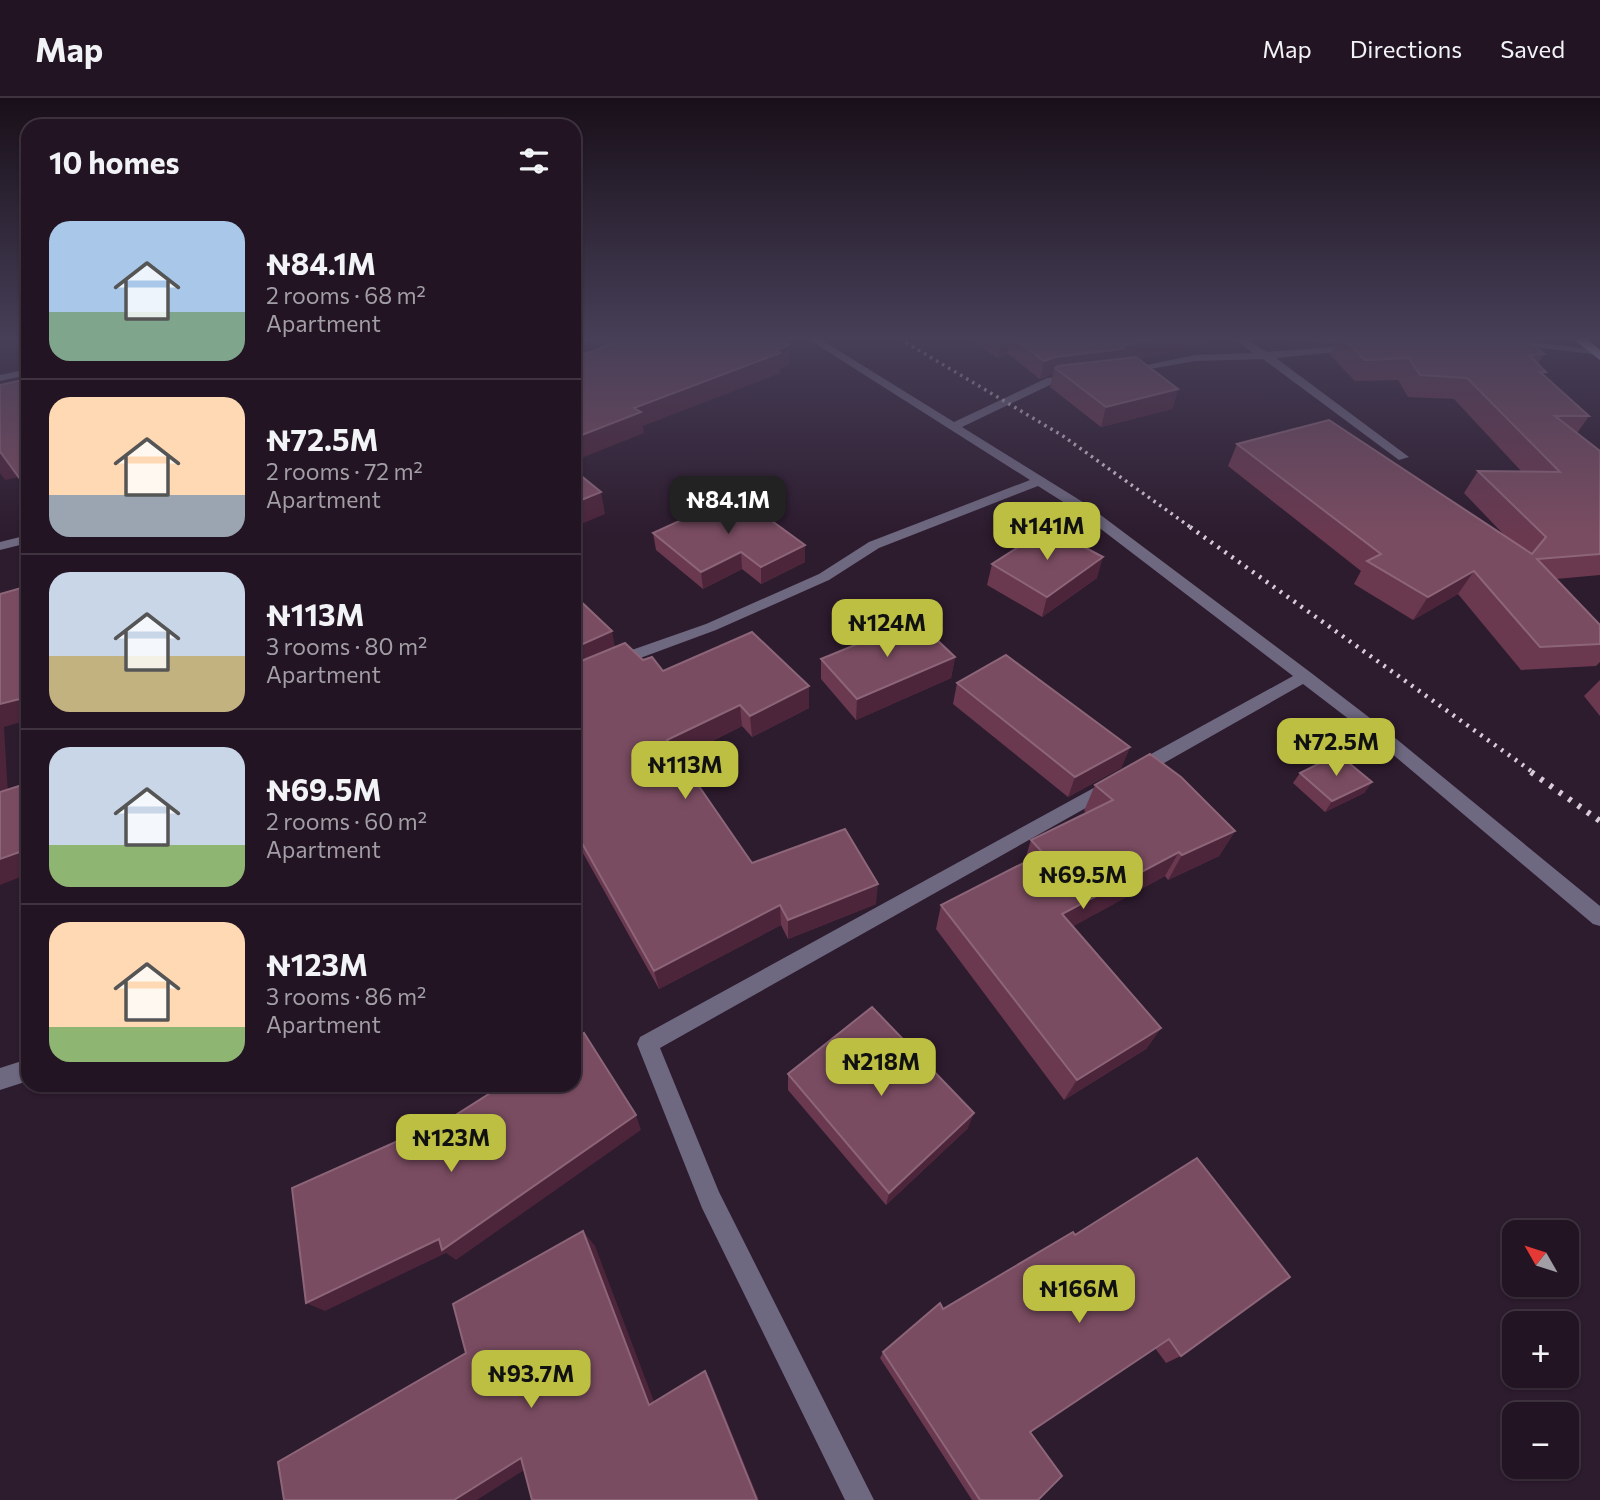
<!DOCTYPE html>
<html lang="en">
<head>
<meta charset="utf-8">
<style>
	:root { --surface:#221422; --page:#2a1d2a; --text:#f1f3f6; --muted:#a29ea5; --line:#3f3340; --accent:#bdbf43 }
	body { margin:0; font-family:Commissioner,sans-serif; background:var(--page); color:var(--text); height:100vh; display:flex; flex-direction:column; font-size:26px; white-space:nowrap }
	* { box-sizing:border-box; margin:0 }
	p { font-size:23px; color:var(--muted) }
	.icon { flex:none; width:38px; height:38px; fill:none; stroke:currentColor; stroke-width:2; stroke-linecap:round; stroke-linejoin:round }
	.map { position:relative; flex:1; overflow:hidden }
	.panel { position:absolute; left:21px; top:21px; width:560px; height:973px; display:flex; flex-direction:column; background:var(--surface); border-radius:21px; box-shadow:0 2px 5px #0004,0 0 0 2px var(--line) }
	.panel>* { flex:none }
	.needle { width:46px; rotate:309deg }
	.tools { position:absolute; left:1502px; top:1122px; display:grid; gap:14px }
	.tools a { display:grid; place-items:center; width:77px; height:77px; border-radius:14px; background:var(--surface); box-shadow:0 2px 5px #0004,0 0 0 2px var(--line); font-size:35px }
	.price { position:absolute; translate:-50% -60px; padding:0 16px; border-radius:14px; background:var(--accent); color:#111; font-size:23px; line-height:46px; filter:drop-shadow(0 2px 4px #0008) }
	.price::after { content:''; position:absolute; left:50%; top:42px; width:21px; height:16px; margin-left:-10px; background:inherit; clip-path:polygon(0 0,100% 0,50% 100%) }
	.price.selected { background:#222; color:#fff }
	ul { padding:0; list-style:none }
	li { display:flex; align-items:center; gap:21px; height:175px; padding:0 28px }
	li+li { border-top:2px solid var(--line) }
	li span { display:grid; place-items:center; flex:none; width:196px; height:140px; border-radius:21px; color:#555 }
	li>.icon { margin-inline-start:auto }
	span .icon { width:84px; height:84px; fill:#fffc; stroke-width:1 }
	li b { font-size:30px }
	h2 { display:flex; justify-content:space-between; align-items:center; height:84px; padding:0 28px; font-size:30px }
	header { display:flex; align-items:center; gap:42px; box-sizing:border-box; height:98px; padding:0 35px; background:var(--surface); border-bottom:2px solid var(--line) }
	header strong { font-size:33px }
	nav { display:flex; gap:38px; margin-inline-start:auto; font-size:24px }
	.map>svg:first-child { display:block }
	.lines { fill:none; stroke-linecap:round; stroke-linejoin:round }
	.street { fill:#6e6880; fill-rule:evenodd }
	.highway { fill:#d8cdfb; fill-rule:evenodd }
	.rail-far2 { stroke:#d8ccd9; stroke-width:3.5; stroke-dasharray:2.5 4.5; stroke-linecap:butt }
	.rail-far1 { stroke:#d8ccd9; stroke-width:4.5; stroke-dasharray:2.5 6; stroke-linecap:butt }
	.rail { stroke:#d8ccd9; stroke-width:6; stroke-dasharray:3.5 8; stroke-linecap:butt }
	.wall { fill:#6a3950 }
	.shaded-wall { fill:#4c253b }
	.building { fill:#7a4c61; stroke:#8d6579; stroke-width:2 }
</style>
</head>
<body>
<header>
<strong>Map</strong>
<nav><a>Map</a><a>Directions</a><a>Saved</a></nav>
</header>
<div class="map">
<svg width="1600" height="1402" viewBox="0 0 1600 1402">
	<rect width="100%" height="100%" fill="#2d1b2e"/>
	<g class="lines">
		<g class="street">
			<polygon points="808,241 820,241 954,324 1047,280 1079,277 1079,281 1054,285 962,329 1086,406 1310,574 1383,630 1600,808 1600,828 1593,826 1371,638 1303,586 1143,677 1131,677 1128,672 1131,667 1293,578 1076,412 1038,388 879,450 829,482 716,532 616,569 574,588 574,577 606,561 706,526 819,476 869,444 1030,382"/>
			<polygon points="1234,241 1246,241 1267,254 1361,247 1361,251 1357,252 1276,260 1409,359 1399,362 1263,261 1195,263 1127,275 1122,272 1195,257 1253,255"/>
			<polygon points="1506,241 1597,252 1600,253 1600,257 1510,246 1506,245"/>
			<polygon points="28,271 28,277 0,283 0,277"/>
			<polygon points="28,437 28,445 0,452 0,444"/>
			<polygon points="1110,681 1116,683 1119,688 1116,693 660,950 719,1094 874,1402 845,1402 702,1110 637,946 640,939"/>
			<polygon points="28,961 28,983 0,992 0,970"/>
		</g>
		<polygon class="highway" points="1573,241 1587,241 1600,252 1600,262"/>
		<polyline class="rail-far2" points="900,241 1063,338 1193,431"/>
		<polyline class="rail-far1" points="1190,429 1534,675"/>
		<polyline class="rail" points="1531,674 1600,723"/>
	</g>
	<g class="wall">
		<polygon points="969,241 1228,241 1139,261 1178,291 1172,311 1101,329 1050,289 1053,276 1040,281 1008,256 998,260"/>
		<polygon points="1289,241 1528,241 1544,256 1538,266 1546,274 1544,277 1589,318 1577,335 1600,353 1600,477 1556,481 1600,527 1600,564 1596,568 1521,572 1458,496 1413,522 1354,486 1361,473 1228,368 1237,346 1507,440 1464,395 1478,373 1522,374 1454,301 1408,299 1398,282 1355,283 1330,257 1335,245 1319,246 1316,243 1290,243"/>
		<polygon points="653,435 805,464 761,486 742,471 703,491 656,452"/>
		<polygon points="992,466 1097,480 1042,519 987,487"/>
		<polygon points="574,497 615,549 663,573 809,588 809,610 752,639 742,628 679,660 752,765 876,806 788,841 781,827 659,891 574,739"/>
		<polygon points="955,559 951,580 856,622 821,581 821,561"/>
		<polygon points="1600,582 1600,618 1584,598"/>
		<polygon points="957,585 1130,649 1121,670 1068,699 953,606"/>
		<polygon points="1300,675 1372,684 1364,695 1325,714 1293,685"/>
		<polygon points="1095,687 1235,733 1219,758 1168,782 1165,778 1073,828 1161,930 1146,951 1064,1002 936,831 941,807 1024,765 1031,742 1087,715 1084,713"/>
		<polygon points="788,976 968,1030 886,1107 788,992"/>
		<polygon points="1197,1060 1181,1258 1166,1265 1155,1250 1030,1334 1038,1402 972,1402 880,1260 883,1254 943,1211 1075,1137"/>
	</g>
	<g class="shaded-wall">
		<polygon points="592,241 651,241 574,269 574,247"/>
		<polygon points="1003,241 1010,241 1008,256 998,260 1001,242"/>
		<polygon points="1154,241 1228,241 1120,265 1055,270 1053,276 1040,281 1044,263 1055,259 1121,248"/>
		<polygon points="789,247 789,267 780,271 780,275 643,328 644,335 574,363 574,340 634,310"/>
		<polygon points="1178,291 1172,311 1101,329 1106,309"/>
		<polygon points="0,355 1,355 19,379 5,382 0,375"/>
		<polygon points="601,394 605,416 574,429 574,405"/>
		<polygon points="805,447 805,464 761,486 761,469"/>
		<polygon points="741,454 742,471 703,491 701,474"/>
		<polygon points="1103,459 1097,480 1042,519 1047,499"/>
		<polygon points="1474,473 1458,496 1413,522 1428,499"/>
		<polygon points="612,533 616,555 574,574 574,550"/>
		<polygon points="28,538 28,622 4,629 8,697 0,701 0,606"/>
		<polygon points="955,559 951,580 856,622 857,601"/>
		<polygon points="809,588 809,610 752,639 750,618"/>
		<polygon points="740,607 742,628 671,664 667,642"/>
		<polygon points="1130,649 1121,670 1068,699 1075,679"/>
		<polygon points="1372,684 1364,695 1325,714 1332,703"/>
		<polygon points="1235,733 1219,758 1168,782 1182,757"/>
		<polygon points="28,751 28,776 0,787 0,761"/>
		<polygon points="1179,754 1165,778 1052,840 1062,816"/>
		<polygon points="878,786 876,806 788,841 788,822"/>
		<polygon points="780,807 781,827 659,891 654,873"/>
		<polygon points="1161,930 1146,951 1064,1002 1077,982"/>
		<polygon points="974,1015 968,1030 886,1107 889,1095"/>
		<polygon points="636,1017 641,1032 456,1162 446,1155 325,1213 306,1205"/>
		<polygon points="583,1133 595,1148 658,1314 649,1307"/>
		<polygon points="705,1273 710,1281 759,1402 757,1402"/>
		<polygon points="521,1360 537,1364 477,1402 454,1402"/>
	</g>
	<g class="building">
		<polygon points="574,241 592,241 574,247"/>
		<polygon points="624,241 778,241 789,247 776,252 780,255 634,310 641,314 574,340 574,260"/>
		<polygon points="1015,241 1154,241 1121,248 1124,251 1055,259 1044,263"/>
		<polygon points="1344,241 1528,241 1544,256 1529,257 1546,274 1540,274 1589,318 1555,318 1600,353 1600,456 1537,461 1600,527 1600,546 1540,549 1474,473 1428,499 1367,463 1381,456 1237,346 1329,322 1532,456 1546,439 1478,373 1560,374 1467,280 1420,277 1409,260 1365,262"/>
		<polygon points="1136,259 1178,291 1106,309 1055,270 1058,268"/>
		<polygon points="28,281 28,392 1,355 0,355 0,287"/>
		<polygon points="574,372 601,394 574,405"/>
		<polygon points="736,397 805,447 761,469 741,454 701,474 653,435"/>
		<polygon points="1048,430 1103,459 1047,499 992,466"/>
		<polygon points="28,488 28,538 20,601 0,606 0,496"/>
		<polygon points="574,497 612,533 574,550"/>
		<polygon points="916,522 955,559 857,601 821,561"/>
		<polygon points="752,534 809,588 750,618 740,607 667,642 752,765 845,731 878,786 788,822 780,807 654,873 574,731 574,566 625,545 643,562 652,559 663,573"/>
		<polygon points="1006,557 1130,649 1075,679 957,585"/>
		<polygon points="1150,656 1181,679 1235,733 1182,757 1179,754 1062,816 1161,930 1077,982 941,807 1043,755 1031,742 1113,702 1095,687"/>
		<polygon points="1338,656 1372,684 1332,703 1300,675"/>
		<polygon points="28,685 28,751 0,761 0,694"/>
		<polygon points="872,909 974,1015 889,1095 788,976"/>
		<polygon points="584,935 636,1017 442,1152 439,1141 306,1205 292,1090 454,1018 503,987 574,987 574,942"/>
		<polygon points="1197,1060 1290,1179 1181,1258 1169,1241 1030,1334 1062,1378 1038,1402 980,1402 883,1254 940,1205 943,1211 1073,1134 1075,1137"/>
		<polygon points="583,1133 649,1307 705,1273 757,1402 532,1402 521,1360 454,1402 284,1402 278,1364 466,1255 453,1206"/>
	</g>
	<linearGradient id="sky" x2="0" y2="1"><stop stop-color="#190f19"/><stop offset="0.55" stop-color="#463f57"/><stop offset="1" stop-color="#463f57" stop-opacity="0"/></linearGradient>
	<rect width="1600" height="437" fill="url(#sky)"/>
</svg>
<div class="tools">
<a><svg class="needle" viewBox="-14 -14 28 28"><path d="M0-13l5 13h-10z" fill="#e53935"/><path d="M0 13l5-13h-10z" fill="#a29ea5"/></svg></a>
<a>+</a>
<a>−</a>
</div>
<b class="price selected" style="left:728px;top:438px">₦84.1M</b>
<b class="price" style="left:1047px;top:464px">₦141M</b>
<b class="price" style="left:887px;top:561px">₦124M</b>
<b class="price" style="left:1336px;top:680px">₦72.5M</b>
<b class="price" style="left:685px;top:703px">₦113M</b>
<b class="price" style="left:1083px;top:813px">₦69.5M</b>
<b class="price" style="left:881px;top:1000px">₦218M</b>
<b class="price" style="left:451px;top:1076px">₦123M</b>
<b class="price" style="left:1079px;top:1227px">₦166M</b>
<b class="price" style="left:531px;top:1312px">₦93.7M</b>
<section class="panel">
<h2>10 homes<svg class="icon" aria-label="filters" viewBox="0 0 24 24"><path d="M4 7h16M4 17h16"/><circle cx="9" cy="7" r="2"/><circle cx="15" cy="17" r="2"/></svg></h2>
<ul>
<li><span style="background:linear-gradient(#a9c7e8 65%,#7fa58c 0)"><svg class="icon" aria-label="home" viewBox="0 0 24 24"><path d="M3 11l9-7 9 7M6 9v11h12V9"/></svg></span><div><b>₦84.1M</b><p>2 rooms · 68 m²</p><p>Apartment</p></div></li>
<li><span style="background:linear-gradient(#ffd9b3 70%,#9aa5b1 0)"><svg class="icon" aria-label="home" viewBox="0 0 24 24"><path d="M3 11l9-7 9 7M6 9v11h12V9"/></svg></span><div><b>₦72.5M</b><p>2 rooms · 72 m²</p><p>Apartment</p></div></li>
<li><span style="background:linear-gradient(#c9d6e8 60%,#c2b280 0)"><svg class="icon" aria-label="home" viewBox="0 0 24 24"><path d="M3 11l9-7 9 7M6 9v11h12V9"/></svg></span><div><b>₦113M</b><p>3 rooms · 80 m²</p><p>Apartment</p></div></li>
<li><span style="background:linear-gradient(#c9d6e8 70%,#8fb573 0)"><svg class="icon" aria-label="home" viewBox="0 0 24 24"><path d="M3 11l9-7 9 7M6 9v11h12V9"/></svg></span><div><b>₦69.5M</b><p>2 rooms · 60 m²</p><p>Apartment</p></div></li>
<li><span style="background:linear-gradient(#ffd9b3 75%,#8fb573 0)"><svg class="icon" aria-label="home" viewBox="0 0 24 24"><path d="M3 11l9-7 9 7M6 9v11h12V9"/></svg></span><div><b>₦123M</b><p>3 rooms · 86 m²</p><p>Apartment</p></div></li>
</ul>
</section>
</div>
</body>
</html>
